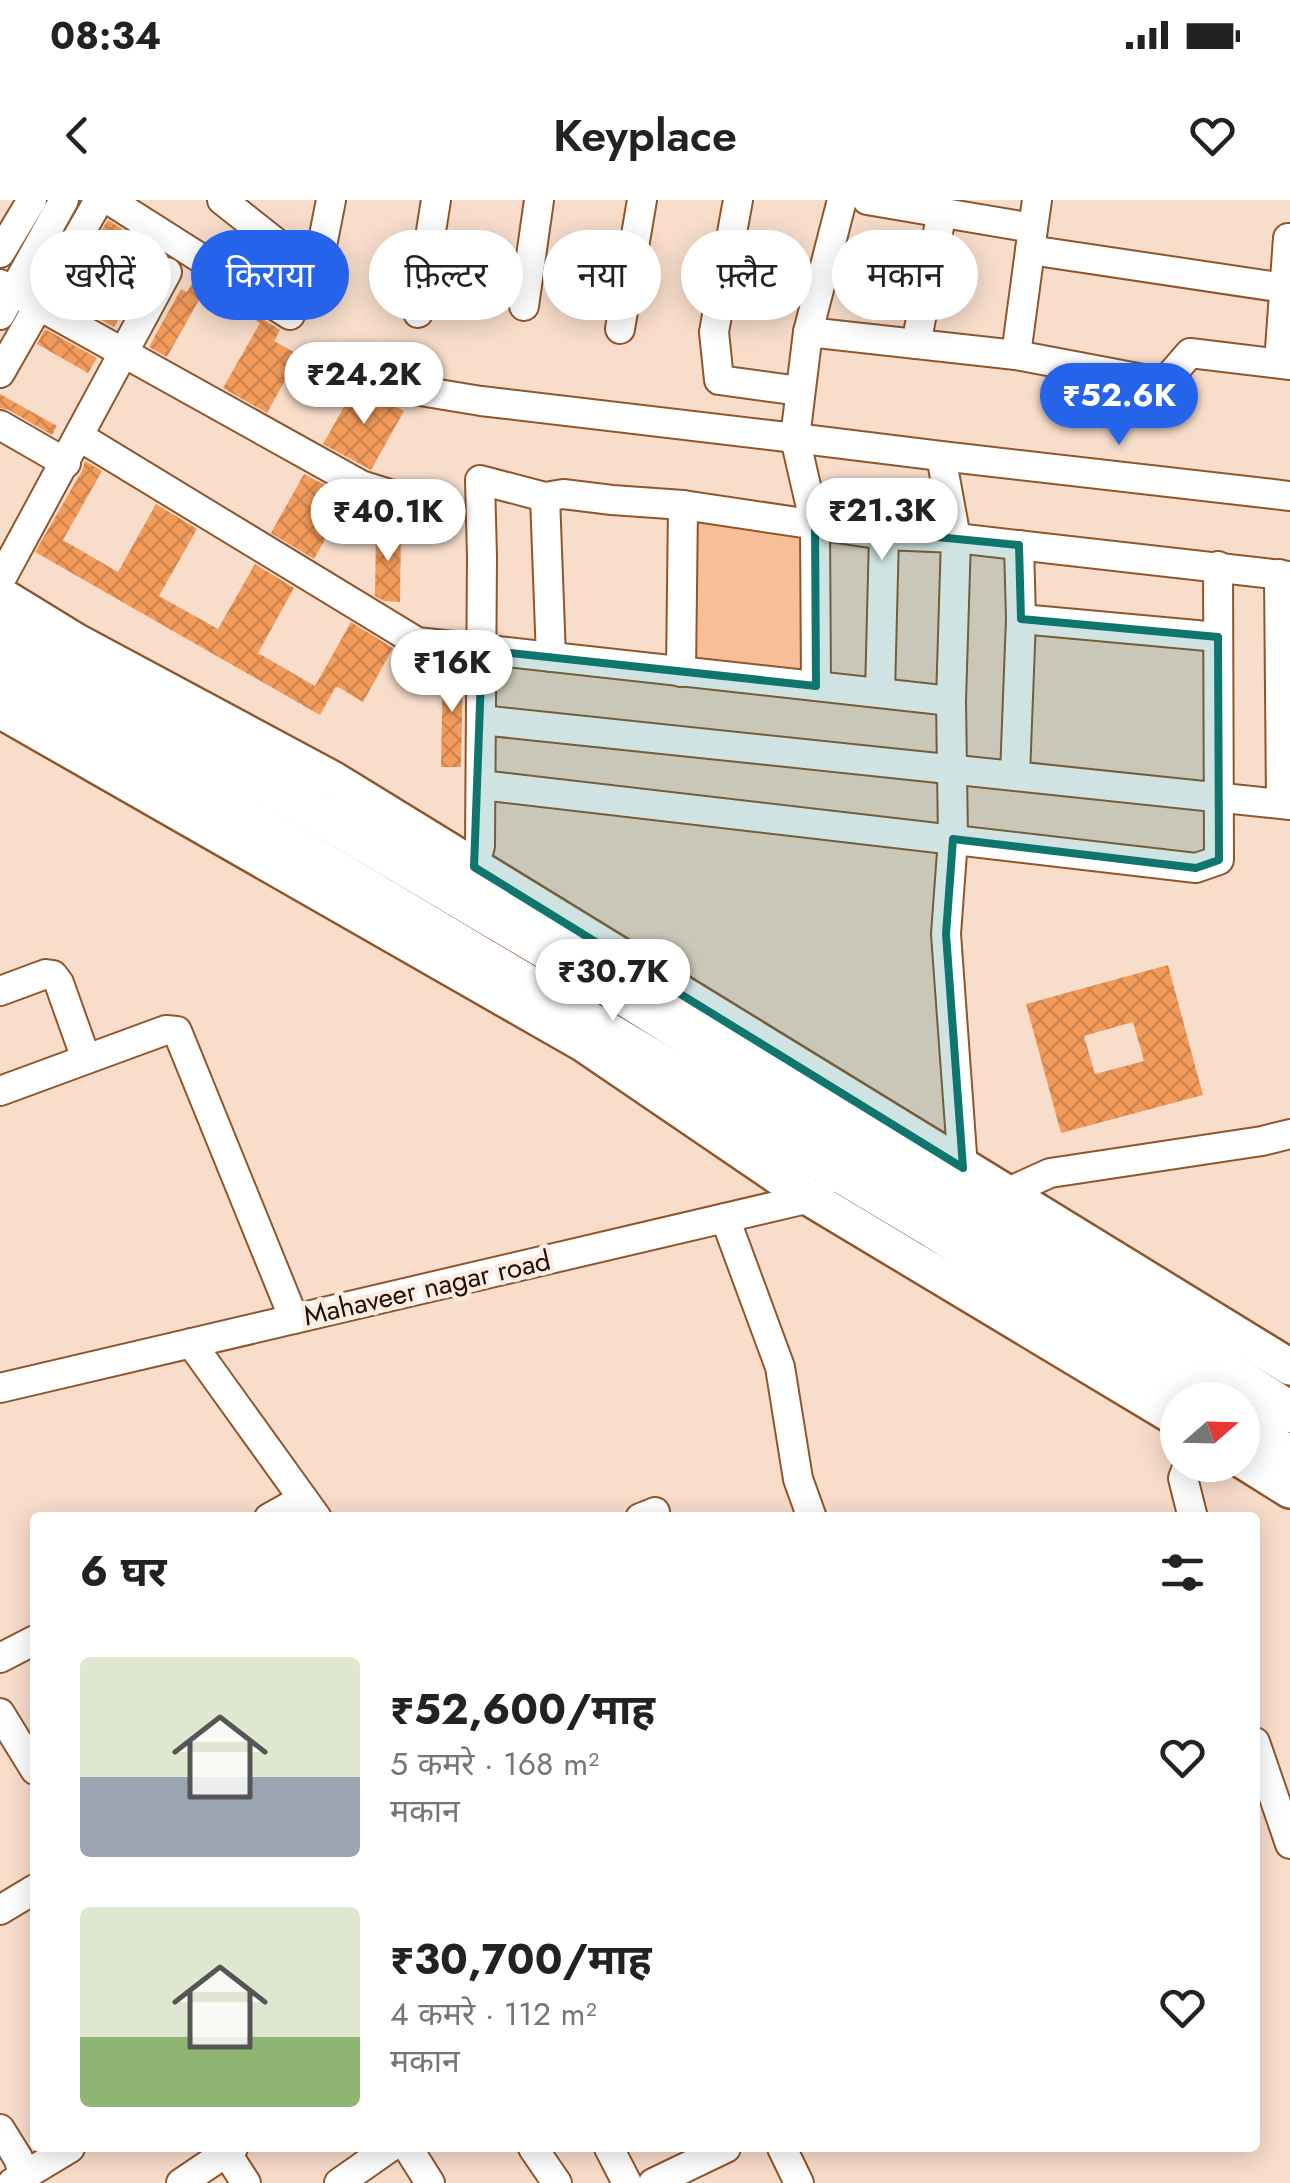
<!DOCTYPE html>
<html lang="hi">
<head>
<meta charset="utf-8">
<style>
	:root { --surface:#fff; --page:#f2f2f2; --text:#222; --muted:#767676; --accent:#2563eb }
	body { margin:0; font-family:Jost,"Noto Sans Devanagari",sans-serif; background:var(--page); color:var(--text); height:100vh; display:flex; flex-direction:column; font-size:38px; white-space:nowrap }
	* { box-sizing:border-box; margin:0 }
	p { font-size:32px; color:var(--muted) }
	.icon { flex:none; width:55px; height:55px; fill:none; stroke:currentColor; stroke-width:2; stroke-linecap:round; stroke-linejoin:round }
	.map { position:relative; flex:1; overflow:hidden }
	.details { position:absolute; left:30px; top:1312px; width:1230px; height:640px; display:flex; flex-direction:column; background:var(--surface); border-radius:10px; box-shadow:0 5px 25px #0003 }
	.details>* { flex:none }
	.top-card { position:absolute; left:30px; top:30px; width:1230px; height:90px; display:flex; gap:20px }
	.needle { width:65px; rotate:70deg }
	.buttons { position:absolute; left:1160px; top:1182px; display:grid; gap:20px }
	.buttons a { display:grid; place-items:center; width:100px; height:100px; border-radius:50%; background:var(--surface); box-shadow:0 5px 25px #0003; font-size:50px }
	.price { position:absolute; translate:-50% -85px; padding:0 22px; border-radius:35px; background:#fff; color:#222; font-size:32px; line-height:65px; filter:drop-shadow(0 2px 5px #0008) }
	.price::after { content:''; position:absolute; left:50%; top:60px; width:30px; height:22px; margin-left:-15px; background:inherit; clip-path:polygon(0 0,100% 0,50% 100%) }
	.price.selected { background:var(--accent); color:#fff }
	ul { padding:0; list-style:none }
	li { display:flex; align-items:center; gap:30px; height:250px; padding:0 50px }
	li span { display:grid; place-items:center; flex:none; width:280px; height:200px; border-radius:10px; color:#555 }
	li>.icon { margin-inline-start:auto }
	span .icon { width:120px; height:120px; fill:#fffc; stroke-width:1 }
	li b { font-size:42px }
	h2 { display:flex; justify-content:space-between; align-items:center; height:120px; padding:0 50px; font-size:42px }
	.pill { padding:0 35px; border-radius:45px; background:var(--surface); box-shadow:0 5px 25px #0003; font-size:35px; line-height:90px }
	.pill.selected { background:var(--accent); color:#fff }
	.status { display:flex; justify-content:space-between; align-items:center; height:70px; padding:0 50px; background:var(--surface); direction:ltr }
	.status svg { height:28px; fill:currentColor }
	header { display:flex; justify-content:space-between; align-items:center; height:130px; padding:0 50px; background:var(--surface); font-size:45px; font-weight:600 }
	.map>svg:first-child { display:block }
	.green { fill:#f7be97 }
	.building { fill:url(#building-cross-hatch); fill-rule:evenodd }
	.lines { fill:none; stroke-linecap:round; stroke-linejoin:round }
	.minor-casing { stroke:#90562b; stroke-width:32 }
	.major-casing { stroke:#90562b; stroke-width:40 }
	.highway-casing { stroke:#90562b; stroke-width:45 }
	.minor { stroke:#fff; stroke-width:28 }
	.major { stroke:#fff; stroke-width:35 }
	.highway { stroke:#fff; stroke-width:40 }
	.marked { fill:#0f766e; fill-opacity:0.2; stroke:#0f766e; stroke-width:8; stroke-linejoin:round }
	.labels { text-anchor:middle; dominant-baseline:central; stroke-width:9; stroke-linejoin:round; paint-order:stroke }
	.street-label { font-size:28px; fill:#271001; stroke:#fbede4 }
</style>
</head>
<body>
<div class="status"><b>08:34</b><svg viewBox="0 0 49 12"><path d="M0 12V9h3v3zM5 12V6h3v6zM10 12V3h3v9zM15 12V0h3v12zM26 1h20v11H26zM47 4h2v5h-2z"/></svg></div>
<header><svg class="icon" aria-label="back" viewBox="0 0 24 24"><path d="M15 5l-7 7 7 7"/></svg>Keyplace<svg class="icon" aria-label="heart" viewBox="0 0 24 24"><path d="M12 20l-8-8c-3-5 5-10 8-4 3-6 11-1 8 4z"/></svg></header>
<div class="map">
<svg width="1290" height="1983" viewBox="0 0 1290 1983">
	<defs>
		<pattern id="building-cross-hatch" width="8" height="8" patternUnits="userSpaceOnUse" patternTransform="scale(2.5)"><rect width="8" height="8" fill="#f39b5b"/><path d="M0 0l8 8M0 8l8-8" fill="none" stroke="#d0844d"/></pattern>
	</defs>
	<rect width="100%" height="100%" fill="#f8ddcb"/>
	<polygon class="green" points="691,313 815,326 809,474 687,459"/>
	<g class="building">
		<polygon points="108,20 153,49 148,58 101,31"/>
		<polygon points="196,76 280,130 274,141 299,155 267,213 223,188 260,123 204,91 167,157 149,147 181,89 187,92"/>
		<polygon points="73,81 124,110 114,127 63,99"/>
		<polygon points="45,129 97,158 88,173 37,144"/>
		<polygon points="357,184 404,211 371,270 323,244"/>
		<polygon points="0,194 57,226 52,235 9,210 0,208"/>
		<polygon points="85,261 102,271 63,340 118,372 156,304 197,329 159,396 218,429 255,364 294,388 258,453 315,486 351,422 393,448 363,502 338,487 335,488 320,515 35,352 82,271"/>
		<polygon points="304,274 349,298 314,359 271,333"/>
		<polygon points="376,328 401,328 400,402 384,401 375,396"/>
		<polygon points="443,462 463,465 461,567 441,567"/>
		<path d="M1168,765l35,130 -142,38 -35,-129zM1133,822l11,39 -49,13 -11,-38z"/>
	</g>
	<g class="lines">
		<defs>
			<g id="minor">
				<polyline points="109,0 290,115"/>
				<polyline points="222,0 303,64 312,65 320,56 331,0"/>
				<polyline points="738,0 714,132 719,180 800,191"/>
				<polyline points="867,0 1033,28 1037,0"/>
				<polyline points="1033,28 1016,155 1164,183 1190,153 1290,165"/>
				<polyline points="1030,50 1284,88"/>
				<polyline points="0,53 32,0"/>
				<polyline points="0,84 361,285 412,301"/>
				<polyline points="524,106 539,0"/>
				<polyline points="418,113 436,0"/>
				<polyline points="0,115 64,0"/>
				<polyline points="620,129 642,0"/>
				<polyline points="808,132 842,0"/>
				<polyline points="916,144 942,12"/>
				<polyline points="1279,163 1288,38 1290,38"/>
				<polyline points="0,173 99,0"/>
				<polyline points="408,189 481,201 795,238 815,325 816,486"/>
				<polyline points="0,225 66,263"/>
				<polyline points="80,237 417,442 951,501"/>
				<polyline points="941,256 1290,296"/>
				<polyline points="545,297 551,457"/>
				<polyline points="1279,374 1281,603"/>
				<polyline points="0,381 167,72"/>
				<polyline points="1021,419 1218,437"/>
				<polyline points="681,472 683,305"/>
				<polyline points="880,493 884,335"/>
				<polyline points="481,520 1290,605"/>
				<polyline points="1015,575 1021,419 1019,345"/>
				<polyline points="481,585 1196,668 1219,660 1218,366"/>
				<polyline points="474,667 480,646 482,357 480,280 545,297 563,294 612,300 683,305 884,335 956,338 1290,376"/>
				<polyline points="0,791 46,774 53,775 59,783 86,859"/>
				<polyline points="0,891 166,830 177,831 294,1119"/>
				<polyline points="956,978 963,968 946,734 953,639 951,501 956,338 941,256 795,238 808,132 1016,155"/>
				<polyline points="997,1007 1006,993 1050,973 1262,941 1290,934"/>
				<polyline points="725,1018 780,1167 798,1279 812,1318"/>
				<polyline points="191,1143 317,1318"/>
				<polyline points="0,1188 810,998 820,993"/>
				<polyline points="1188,1265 1183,1278 1193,1318"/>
				<polyline points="269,1318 303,1299"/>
				<polyline points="640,1318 655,1312"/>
				<polyline points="0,1458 35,1440"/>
				<polyline points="0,1513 35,1570"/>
				<polyline points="1255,1542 1290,1644"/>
				<polyline points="0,1710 35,1689"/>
				<polyline points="0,1929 18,1958 24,1975"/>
				<polyline points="408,1948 430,1983"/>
				<polyline points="533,1948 557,1983"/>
				<polyline points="609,1948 627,1983"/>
				<polyline points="782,1948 799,1983"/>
				<polyline points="226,1952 246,1983"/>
				<polyline points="12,1983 70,1948"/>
				<polyline points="181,1983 233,1948"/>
				<polyline points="339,1983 389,1948"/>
				<polyline points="653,1983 726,1948"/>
			</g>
			<g id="major">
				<polyline points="0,395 75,441 332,579 1290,1167"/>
				<polyline points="0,510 584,844 810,998 1178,1219"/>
				<polyline points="1242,1260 1290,1290"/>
			</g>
			<g id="highway">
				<polyline points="0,433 242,569 626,796 944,996 1008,1031 1290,1212"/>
				<polyline points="0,470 929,1025 1202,1200"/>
				<polyline points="1242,1226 1290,1257"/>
			</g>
		</defs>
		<use href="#minor" class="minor-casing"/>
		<use href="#major" class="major-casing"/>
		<use href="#highway" class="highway-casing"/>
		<use href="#minor" class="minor"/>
		<use href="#major" class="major"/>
		<use href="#highway" class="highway"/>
	</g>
	<path class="marked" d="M815,325l204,20 2,74 197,18 1,223 -23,8 -243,-29 -7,95 17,234 -489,-301 8,-217 334,36z"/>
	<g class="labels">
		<g class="street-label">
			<text transform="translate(427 1088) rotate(-13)">Mahaveer nagar road</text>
		</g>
	</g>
</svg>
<div class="buttons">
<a><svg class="needle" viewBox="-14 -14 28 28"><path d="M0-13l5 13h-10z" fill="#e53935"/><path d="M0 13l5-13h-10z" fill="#767676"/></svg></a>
</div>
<b class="price" style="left:364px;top:227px">₹24.2K</b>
<b class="price selected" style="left:1119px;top:248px">₹52.6K</b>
<b class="price" style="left:882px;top:363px">₹21.3K</b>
<b class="price" style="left:388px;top:364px">₹40.1K</b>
<b class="price" style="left:452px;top:515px">₹16K</b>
<b class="price" style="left:613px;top:824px">₹30.7K</b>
<div class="top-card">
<a class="pill">खरीदें</a>
<a class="pill selected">किराया</a>
<a class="pill">फ़िल्टर</a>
<a class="pill">नया</a>
<a class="pill">फ़्लैट</a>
<a class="pill">मकान</a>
</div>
<section class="details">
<h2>6 घर<svg class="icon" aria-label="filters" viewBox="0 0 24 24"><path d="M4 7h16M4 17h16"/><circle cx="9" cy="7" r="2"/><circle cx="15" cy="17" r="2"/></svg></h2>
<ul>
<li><span style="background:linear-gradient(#dfe7d0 60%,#9aa5b1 0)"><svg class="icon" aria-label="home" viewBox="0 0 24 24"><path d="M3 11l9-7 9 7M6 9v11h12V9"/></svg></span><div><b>₹52,600/माह</b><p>5 कमरे · 168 m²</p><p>मकान</p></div><svg class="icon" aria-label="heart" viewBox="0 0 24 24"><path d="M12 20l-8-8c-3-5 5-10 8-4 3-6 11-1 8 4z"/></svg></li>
<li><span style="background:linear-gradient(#dfe7d0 65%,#8fb573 0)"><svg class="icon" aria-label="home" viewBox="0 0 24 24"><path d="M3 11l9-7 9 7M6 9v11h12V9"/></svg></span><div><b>₹30,700/माह</b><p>4 कमरे · 112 m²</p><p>मकान</p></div><svg class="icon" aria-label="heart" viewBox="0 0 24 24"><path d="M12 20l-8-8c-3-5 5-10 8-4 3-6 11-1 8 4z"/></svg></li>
</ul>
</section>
</div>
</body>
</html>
